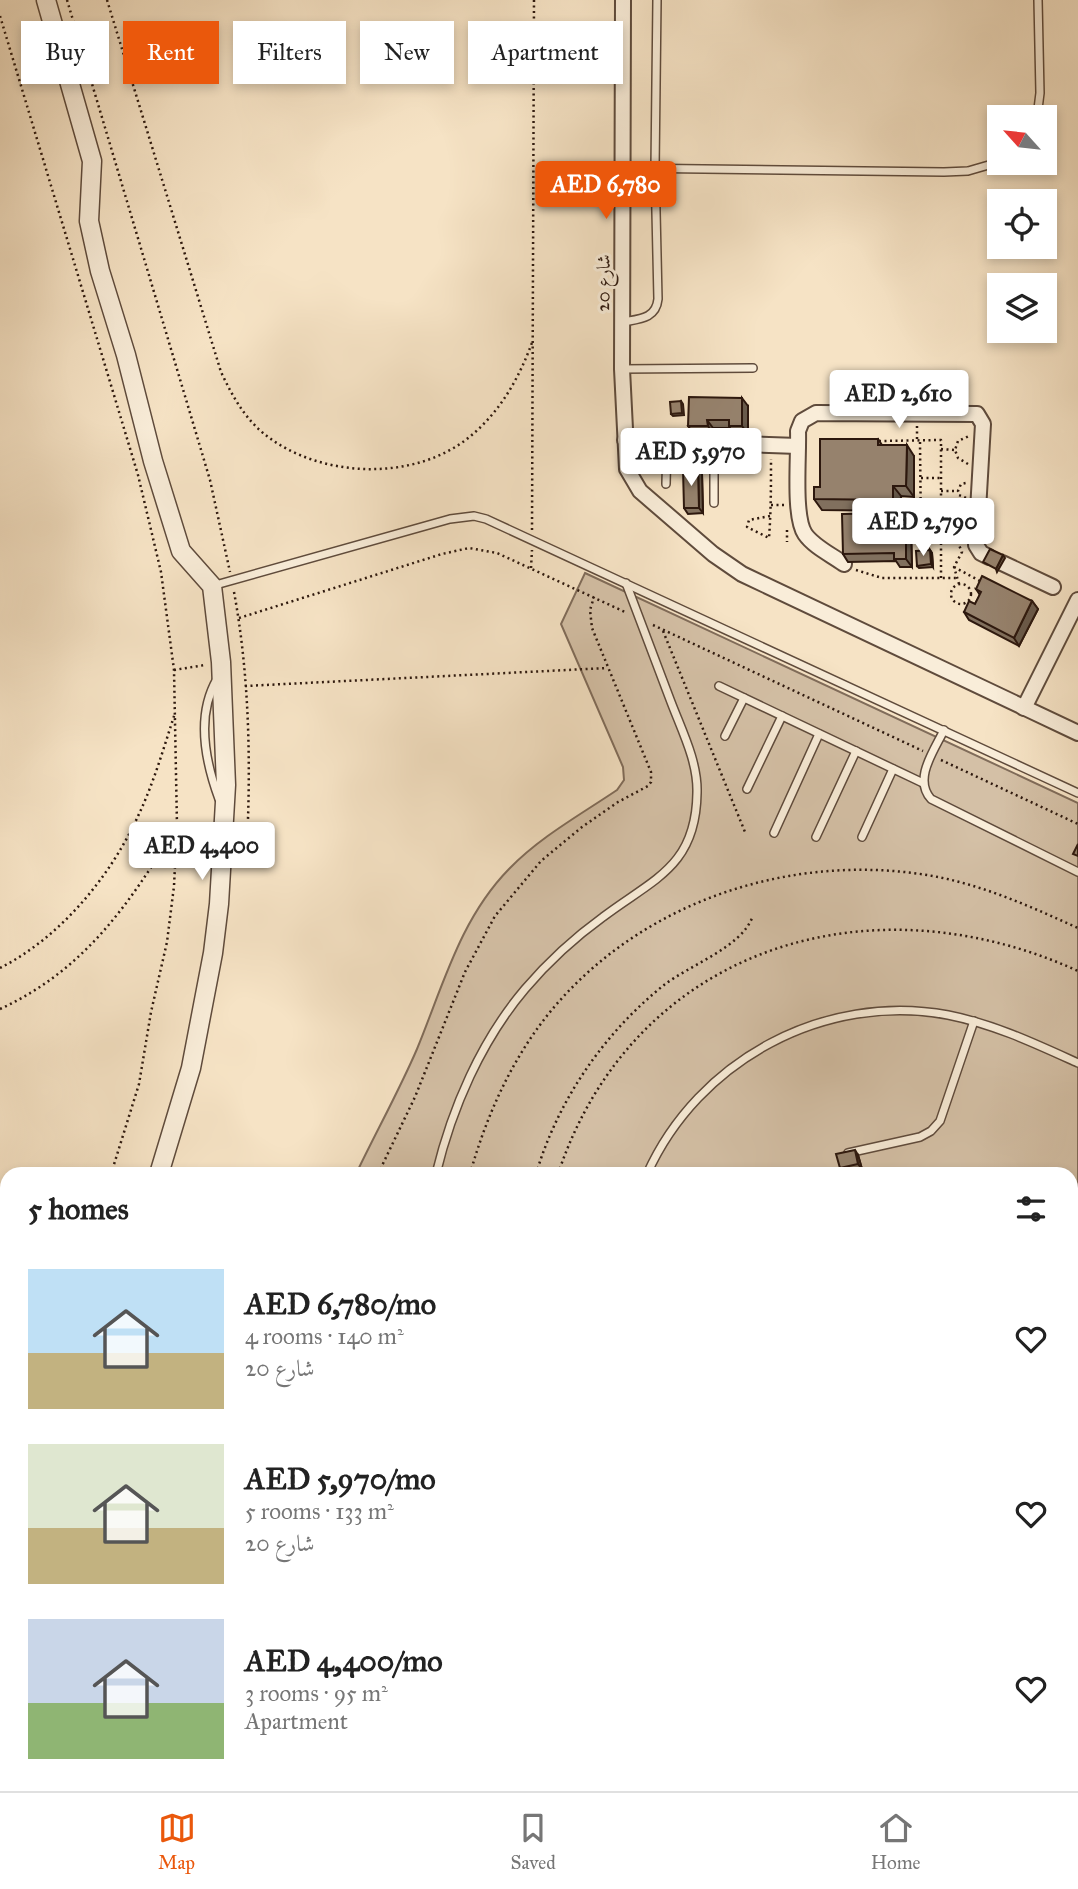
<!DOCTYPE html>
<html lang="en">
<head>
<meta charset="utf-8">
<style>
	:root { --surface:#fff; --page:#f6f6f6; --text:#222; --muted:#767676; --line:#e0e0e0; --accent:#ea580c }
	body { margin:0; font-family:"IM FELL Great Primer",Amiri,serif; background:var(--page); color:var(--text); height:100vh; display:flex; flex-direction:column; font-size:26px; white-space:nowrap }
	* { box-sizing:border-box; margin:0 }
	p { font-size:23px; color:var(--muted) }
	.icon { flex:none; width:38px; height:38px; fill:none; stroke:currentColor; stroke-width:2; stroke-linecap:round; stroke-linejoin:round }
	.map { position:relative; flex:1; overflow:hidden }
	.sheet { position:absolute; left:0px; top:1167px; width:1078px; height:625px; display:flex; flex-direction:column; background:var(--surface); border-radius:21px 21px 0 0; box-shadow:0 4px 10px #0003 }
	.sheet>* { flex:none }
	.banner { position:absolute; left:21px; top:21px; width:700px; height:63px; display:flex; gap:14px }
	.needle { width:46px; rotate:297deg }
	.buttons { position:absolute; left:987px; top:105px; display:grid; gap:14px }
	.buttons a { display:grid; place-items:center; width:70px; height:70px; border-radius:0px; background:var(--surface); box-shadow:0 4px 10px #0003; font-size:35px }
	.price { position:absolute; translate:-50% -60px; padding:0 16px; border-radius:7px; background:#fff; color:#222; font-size:23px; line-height:46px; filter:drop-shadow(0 2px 4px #0008) }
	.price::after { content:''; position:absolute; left:50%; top:42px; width:21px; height:16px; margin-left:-10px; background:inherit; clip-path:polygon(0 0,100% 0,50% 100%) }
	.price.current { background:var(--accent); color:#fff }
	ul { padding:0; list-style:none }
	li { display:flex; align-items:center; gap:21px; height:175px; padding:0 28px }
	li span { display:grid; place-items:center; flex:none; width:196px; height:140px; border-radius:0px; color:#555 }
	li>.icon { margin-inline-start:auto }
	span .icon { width:84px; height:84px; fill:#fffc; stroke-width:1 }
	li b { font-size:30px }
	h2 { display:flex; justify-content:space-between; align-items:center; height:84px; padding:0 28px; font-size:30px }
	.pill { padding:0 24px; border-radius:0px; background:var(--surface); box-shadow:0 4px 10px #0003; font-size:24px; line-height:63px }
	.pill.current { background:var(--accent); color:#fff }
	.tab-bar { display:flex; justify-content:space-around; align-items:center; height:98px; border-top:2px solid var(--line); background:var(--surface); font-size:19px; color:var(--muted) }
	.tab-bar a { display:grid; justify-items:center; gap:4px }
	.tab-bar .current { color:var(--accent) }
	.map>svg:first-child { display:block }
	.green { fill:#d4c0a6; stroke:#806c5a; stroke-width:2 }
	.water { fill:#b29e87; stroke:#7d6857; stroke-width:2 }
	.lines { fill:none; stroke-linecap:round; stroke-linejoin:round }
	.service-casing { stroke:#5f4b3c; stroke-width:10 }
	.minor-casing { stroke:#5f4b3c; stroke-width:18 }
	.tertiary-casing { stroke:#5f4b3c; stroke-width:21 }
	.path { stroke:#2d180e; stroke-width:2.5; stroke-dasharray:2 3.5; stroke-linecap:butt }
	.service { stroke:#f9edd9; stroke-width:7 }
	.minor { stroke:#f9edd9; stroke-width:14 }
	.tertiary { stroke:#f9edd9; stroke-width:18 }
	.wall { fill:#81705e; stroke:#2d180e; stroke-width:2 }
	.shaded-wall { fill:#695b4c; stroke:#2d180e; stroke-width:2 }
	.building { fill:#96826d; stroke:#2d180e; stroke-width:2 }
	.labels { text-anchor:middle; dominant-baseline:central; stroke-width:6; stroke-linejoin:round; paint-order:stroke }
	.street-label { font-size:19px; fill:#2d180e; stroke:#f9edd9 }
</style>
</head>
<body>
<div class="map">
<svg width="1078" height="1791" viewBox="0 0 1078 1791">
	<rect width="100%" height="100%" fill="#f6e3c5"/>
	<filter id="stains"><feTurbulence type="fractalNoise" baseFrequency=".00286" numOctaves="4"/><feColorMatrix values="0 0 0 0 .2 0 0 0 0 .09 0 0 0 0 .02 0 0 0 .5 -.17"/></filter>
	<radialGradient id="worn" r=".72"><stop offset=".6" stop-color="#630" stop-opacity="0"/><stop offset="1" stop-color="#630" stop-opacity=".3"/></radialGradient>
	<g class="green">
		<path d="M585,573l493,230v988h-301l-13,-6h307v-611h-715c20,-42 43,-83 61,-125 26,-63 43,-130 92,-180 31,-32 71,-54 108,-79l7,-10 -1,-13 -62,-143z"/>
		<polygon points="0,1408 7,1408 7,1533 0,1532"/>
	</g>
	<polygon class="water" points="1071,1345 1078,1364 1078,1459 1071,1455"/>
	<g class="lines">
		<defs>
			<g id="service">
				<polyline points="1037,117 1040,93 1038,0"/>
				<polyline points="623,168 944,172 968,171 999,162"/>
				<path d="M623,322c16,-3 33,-3 35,-23l-3,-131 2,-168"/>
				<polyline points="622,369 753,368"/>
				<polyline points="666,484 667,442"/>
				<polyline points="714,503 714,444"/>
				<polyline points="212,586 450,519 474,516 486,519 1078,793"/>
				<path d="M217,679c-21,36 -12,82 2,120"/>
				<polyline points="719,686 923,783"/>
				<path d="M944,730c-10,21 -31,49 -13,69l147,73"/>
				<polyline points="725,736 744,698"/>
				<polyline points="747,789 782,716"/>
				<polyline points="774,833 819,734"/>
				<polyline points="816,837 856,751"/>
				<polyline points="862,837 893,769"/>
				<polyline points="848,1153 920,1137 931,1131 940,1121 974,1021"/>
				<path d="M436,1174c16,-66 45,-133 89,-185 23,-27 49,-51 78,-72 50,-38 93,-50 94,-124 1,-31 -15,-62 -26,-91 -15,-40 -30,-80 -45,-119"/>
				<path d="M647,1174c51,-114 178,-182 301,-159 46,9 88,29 130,48"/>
				<polyline points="1071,1671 1078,1674"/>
				<polyline points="0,1688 7,1683"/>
				<polyline points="934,1785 947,1791"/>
				<polyline points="158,1791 165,1785"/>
			</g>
			<g id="minor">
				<polyline points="623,0 622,369 627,469 640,491 713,554 742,574 1078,733"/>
				<polyline points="625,440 798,446"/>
				<polyline points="1002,563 1053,587"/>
				<path d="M844,564c-12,-9 -30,-17 -39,-30 -12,-18 -6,-78 -7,-103l4,-10 14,-8 161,1 6,10 -7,121 5,8 8,4"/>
				<polyline points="1024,708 1078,600"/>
			</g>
			<g id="tertiary">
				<polyline points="46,0 92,161 89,221 100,271 126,355 153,461 181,551 212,586 221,662 226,785 219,904 213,953 191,1068 159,1174"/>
				<polyline points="0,1394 7,1394"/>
				<polyline points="0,1545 7,1545"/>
				<polyline points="682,1785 695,1791"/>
			</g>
		</defs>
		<use href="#service" class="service-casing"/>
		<use href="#minor" class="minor-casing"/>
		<use href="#tertiary" class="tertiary-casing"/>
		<g class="path">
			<polyline points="67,0 210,480 230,572"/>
			<path d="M107,0l114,372c11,23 22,44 42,61 56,46 154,50 210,1 29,-25 47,-58 60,-94"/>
			<polyline points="0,16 138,475 161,572 174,670 177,826 174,886 167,942 151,1012 139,1084 111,1174"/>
			<polyline points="917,426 917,441"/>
			<polyline points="879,441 941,440 941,578"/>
			<polyline points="920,442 921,538 940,539"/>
			<polyline points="941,449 955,450"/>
			<polyline points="968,464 958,458 955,450 958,441 969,436"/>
			<polyline points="921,478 941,478"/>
			<polyline points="941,491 958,491"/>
			<polyline points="966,498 959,495 958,491 961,484 966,483"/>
			<polyline points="771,505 786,505"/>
			<path d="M770,516l-21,4 -2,7 22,11c2,-26 2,-52 2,-79"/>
			<polyline points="532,530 534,0"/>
			<polyline points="787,530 787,542"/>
			<polyline points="940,532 954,532"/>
			<polyline points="954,567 980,581"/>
			<polyline points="531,568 532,550"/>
			<polyline points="856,570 882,578 956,578"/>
			<path d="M959,584l-5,-17 8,-15c-7,-16 -11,-25 2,-38"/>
			<circle cx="961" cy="594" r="10"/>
			<path d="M234,592c15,81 17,169 13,251l-8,7"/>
			<polyline points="239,618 442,554 469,548 497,553 625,612"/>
			<polyline points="653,625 923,751"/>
			<polyline points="663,631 745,832"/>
			<polyline points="174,670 205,665"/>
			<polyline points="245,686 607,668"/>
			<polyline points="941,760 1078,824"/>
			<polyline points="176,843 208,847"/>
			<path d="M0,968c61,-31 111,-92 139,-154 15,-32 25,-67 36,-101"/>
			<path d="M0,1009c85,-39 130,-106 177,-183"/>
			<polyline points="378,1174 415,1097 465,972 495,916 541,861 582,827 618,802 648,786 651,782 651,772 592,628 590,610 594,597"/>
			<path d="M470,1174c18,-64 47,-127 93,-177 88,-96 222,-140 350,-124 59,7 112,31 165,55"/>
			<path d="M536,1174c22,-74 68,-141 128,-189 26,-20 77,-38 88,-67"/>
			<path d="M558,1174c76,-228 312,-298 520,-203"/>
			<polyline points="0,1359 7,1358"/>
			<polyline points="1071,1763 1078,1766"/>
			<polyline points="964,1785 976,1791"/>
			<polyline points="1017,1785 1030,1791"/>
		</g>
		<use href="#service" class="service"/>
		<use href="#minor" class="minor"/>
		<use href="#tertiary" class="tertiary"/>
	</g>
	<g class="wall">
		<polygon points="681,401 683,404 684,415 673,416 671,414"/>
		<polygon points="748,406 748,434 734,434 730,428 713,428 713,434 694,434 688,426"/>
		<polygon points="878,439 882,445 914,456 914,497 901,496 900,511 822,510 814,499 820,487"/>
		<polygon points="702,474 703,513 688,514 684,508"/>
		<polygon points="899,521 911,529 912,567 900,567 896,561 848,562 843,554"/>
		<polygon points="930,550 932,553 933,567 919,568 917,566"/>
		<polygon points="976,589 1032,601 1038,609 1019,646 969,620 964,612 975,604 980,595"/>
		<polygon points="858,1155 862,1169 844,1173 840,1168"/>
	</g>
	<g class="shaded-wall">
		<polygon points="742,398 748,406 748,434 742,426"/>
		<polygon points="707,420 713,428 713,434 708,426"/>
		<polygon points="907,445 914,456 914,497 906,486"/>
		<polygon points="698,468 702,474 703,513 699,508"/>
		<polygon points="893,486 901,496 900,511 893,500"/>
		<polygon points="894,513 899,521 894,521"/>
		<polygon points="906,521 911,529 912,567 906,559"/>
		<polygon points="930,550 932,553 933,567 931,564"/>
		<polygon points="1003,555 1005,558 997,572 996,569"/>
		<polygon points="1032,601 1038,609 1019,646 1014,638"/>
		<polygon points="855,1150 858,1155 862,1169 858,1164"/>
	</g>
	<g class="building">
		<polygon points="689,397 742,398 742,426 729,426 729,420 707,420 708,426 688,426"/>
		<polygon points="681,401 682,413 671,414 670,402"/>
		<polygon points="820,439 878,439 878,445 907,445 906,486 893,486 893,500 814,499 814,487 820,487"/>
		<polygon points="698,468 699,508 684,508 683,469"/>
		<polygon points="894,513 894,521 906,521 906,559 894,559 894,553 843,554 842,514"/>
		<polygon points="990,549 1003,555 996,569 983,562"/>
		<polygon points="930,550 931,564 917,566 916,551"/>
		<polygon points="982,576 1032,601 1014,638 964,612 969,601 975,604 981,592 976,589"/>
		<polygon points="1078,844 1078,856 1073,854"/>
		<polygon points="855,1150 858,1164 840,1168 836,1154"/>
	</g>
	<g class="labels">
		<g class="street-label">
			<text transform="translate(603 283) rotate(-89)">شارع 20</text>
		</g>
	</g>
	<rect width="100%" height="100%" filter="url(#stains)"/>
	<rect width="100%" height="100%" fill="url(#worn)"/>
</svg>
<div class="buttons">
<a><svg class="needle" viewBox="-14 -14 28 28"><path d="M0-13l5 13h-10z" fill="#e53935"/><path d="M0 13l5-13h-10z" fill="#767676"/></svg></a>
<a><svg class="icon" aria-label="locate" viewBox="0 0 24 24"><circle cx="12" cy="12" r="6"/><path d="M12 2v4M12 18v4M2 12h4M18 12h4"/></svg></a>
<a><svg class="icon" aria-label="layers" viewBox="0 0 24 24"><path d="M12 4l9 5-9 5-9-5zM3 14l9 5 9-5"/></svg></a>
</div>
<b class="price current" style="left:606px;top:221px">AED 6,780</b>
<b class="price" style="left:899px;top:430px">AED 2,610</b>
<b class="price" style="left:691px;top:488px">AED 5,970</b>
<b class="price" style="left:923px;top:558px">AED 2,790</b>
<b class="price" style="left:202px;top:882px">AED 4,400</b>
<div class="banner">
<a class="pill">Buy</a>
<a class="pill current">Rent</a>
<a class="pill">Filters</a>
<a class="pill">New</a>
<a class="pill">Apartment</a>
</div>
<section class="sheet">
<h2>5 homes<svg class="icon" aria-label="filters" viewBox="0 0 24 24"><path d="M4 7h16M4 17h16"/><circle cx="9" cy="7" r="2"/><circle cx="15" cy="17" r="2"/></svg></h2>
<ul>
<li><span style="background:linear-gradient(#bfe0f5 60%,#c2b280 0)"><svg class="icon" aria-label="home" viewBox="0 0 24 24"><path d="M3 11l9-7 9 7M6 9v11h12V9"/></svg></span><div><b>AED 6,780/mo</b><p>4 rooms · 140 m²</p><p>شارع 20</p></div><svg class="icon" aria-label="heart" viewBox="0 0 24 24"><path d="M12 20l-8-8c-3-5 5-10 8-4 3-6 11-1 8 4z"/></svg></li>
<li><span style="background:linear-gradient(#dfe7d0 60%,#c2b280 0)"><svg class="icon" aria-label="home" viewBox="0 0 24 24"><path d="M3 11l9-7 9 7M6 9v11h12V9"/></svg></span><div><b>AED 5,970/mo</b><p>5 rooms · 133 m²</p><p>شارع 20</p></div><svg class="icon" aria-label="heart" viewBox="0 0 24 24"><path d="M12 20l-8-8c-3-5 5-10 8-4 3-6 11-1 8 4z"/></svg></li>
<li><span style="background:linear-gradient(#c9d6e8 60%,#8fb573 0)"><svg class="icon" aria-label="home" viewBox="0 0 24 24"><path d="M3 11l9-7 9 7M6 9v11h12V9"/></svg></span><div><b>AED 4,400/mo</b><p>3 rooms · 95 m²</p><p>Apartment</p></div><svg class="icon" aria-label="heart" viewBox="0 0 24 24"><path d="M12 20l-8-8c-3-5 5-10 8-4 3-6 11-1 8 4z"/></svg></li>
</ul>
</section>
</div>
<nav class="tab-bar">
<a class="current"><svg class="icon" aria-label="map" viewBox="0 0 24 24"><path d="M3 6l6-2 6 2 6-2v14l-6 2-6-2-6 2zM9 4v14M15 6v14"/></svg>Map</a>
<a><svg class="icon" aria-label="saved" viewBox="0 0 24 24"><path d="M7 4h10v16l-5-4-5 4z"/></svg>Saved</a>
<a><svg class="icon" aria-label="home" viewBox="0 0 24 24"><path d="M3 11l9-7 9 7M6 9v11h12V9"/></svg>Home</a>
</nav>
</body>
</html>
